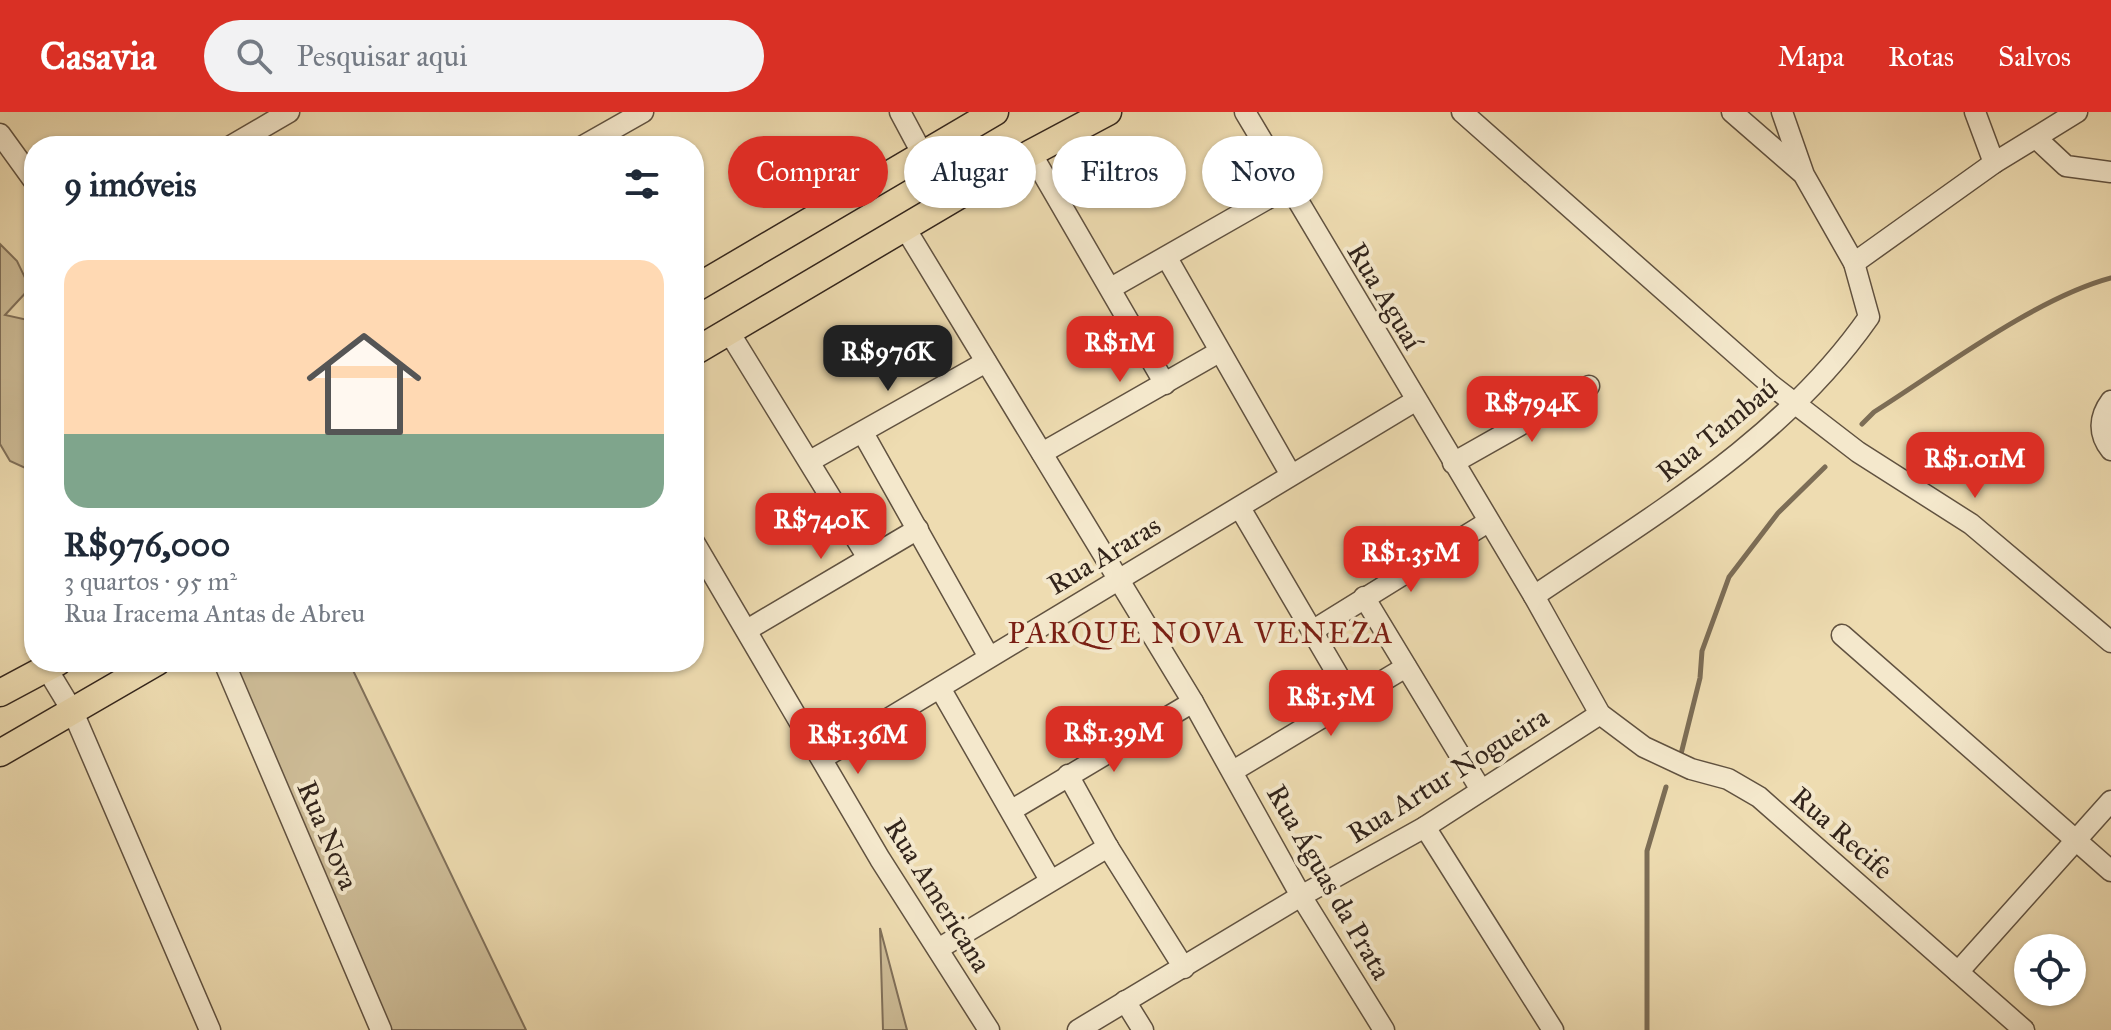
<!DOCTYPE html>
<html lang="pt">
<head>
<meta charset="utf-8">
<style>
	:root { --surface:#fff; --page:#f2f2f3; --text:#1f2937; --muted:#747a83; --accent:#d93025 }
	body { margin:0; font-family:"IM FELL Great Primer",serif; background:var(--page); color:var(--text); height:100vh; display:flex; flex-direction:column; font-size:30px; white-space:nowrap }
	* { box-sizing:border-box; margin:0 }
	p { font-size:26px; color:var(--muted) }
	.icon { flex:none; width:44px; height:44px; fill:none; stroke:currentColor; stroke-width:2; stroke-linecap:round; stroke-linejoin:round }
	.map { position:relative; flex:1; overflow:hidden }
	.drawer { position:absolute; left:24px; top:24px; width:680px; height:536px; display:flex; flex-direction:column; background:var(--surface); border-radius:32px; box-shadow:0 2px 6px #0004 }
	.drawer>* { flex:none }
	.guide { position:absolute; left:728px; top:24px; width:760px; height:72px; display:flex; gap:16px }
	.tools { position:absolute; left:2014px; top:822px; display:grid; gap:16px }
	.tools a { display:grid; place-items:center; width:72px; height:72px; border-radius:50%; background:var(--surface); box-shadow:0 2px 6px #0004; font-size:40px }
	.price { position:absolute; translate:-50% -68px; padding:0 18px; border-radius:16px; background:var(--accent); color:#fff; font-size:26px; line-height:52px; filter:drop-shadow(0 2px 4px #0008) }
	.price::after { content:''; position:absolute; left:50%; top:48px; width:24px; height:18px; margin-left:-12px; background:inherit; clip-path:polygon(0 0,100% 0,50% 100%) }
	.price.on { background:#222; color:#fff }
	ul { padding:0; list-style:none }
	li { display:grid; align-content:center; gap:16px; height:424px; padding:0 40px }
	li span { display:grid; place-items:center; height:248px; border-radius:24px; color:#555 }
	li>.icon { margin-inline-start:auto }
	span .icon { width:144px; height:144px; fill:#fffc; stroke-width:1 }
	li b { font-size:34px }
	h2 { display:flex; justify-content:space-between; align-items:center; height:96px; padding:0 40px; font-size:34px }
	.tag { padding:0 28px; border-radius:36px; background:var(--surface); box-shadow:0 2px 6px #0004; font-size:28px; line-height:72px }
	.tag.on { background:var(--accent); color:#fff }
	header { display:flex; align-items:center; gap:48px; box-sizing:border-box; height:112px; padding:0 40px; background:var(--accent); color:#fff }
	header strong { font-size:38px }
	nav { display:flex; gap:44px; margin-inline-start:auto; font-size:28px }
	.search { width:560px; height:72px; background:var(--page); display:flex; align-items:center; gap:20px; box-sizing:border-box; padding:0 28px; border-radius:44px; color:var(--muted); font-size:30px }
	.map>svg:first-child { display:block }
	.green { fill:#cebd98; stroke:#80705a; stroke-width:2 }
	.lines { fill:none; stroke-linecap:round; stroke-linejoin:round }
	.stream { stroke:#7c6d56; stroke-width:5 }
	.minor-casing { stroke:#615240; stroke-width:23 }
	.major-casing { stroke:#32241b; stroke-width:29 }
	.minor { stroke:#f4e8cc; stroke-width:20 }
	.major { stroke:#eedcb1; stroke-width:26 }
	.labels { text-anchor:middle; dominant-baseline:central; stroke-width:8; stroke-linejoin:round; paint-order:stroke }
	.street-label { font-size:28px; fill:#32241b; stroke:#f4e8cc }
	.neighbourhood-label { font-size:30px; letter-spacing:2px; fill:#7a1f14; stroke:#f4e8cc }
</style>
</head>
<body>
<header>
<strong>Casavia</strong>
<div class="search"><svg class="icon" aria-label="search" viewBox="0 0 24 24"><circle cx="10" cy="10" r="6"/><path d="M15 15l6 6"/></svg>Pesquisar aqui</div>
<nav><a>Mapa</a><a>Rotas</a><a>Salvos</a></nav>
</header>
<div class="map">
<svg width="2111" height="918" viewBox="0 0 2111 918">
	<rect width="100%" height="100%" fill="#eedcb1"/>
	<filter id="stains"><feTurbulence type="fractalNoise" baseFrequency=".0025" numOctaves="4"/><feColorMatrix values="0 0 0 0 .2 0 0 0 0 .09 0 0 0 0 .02 0 0 0 .5 -.17"/></filter>
	<radialGradient id="worn" r=".72"><stop offset=".6" stop-color="#630" stop-opacity="0"/><stop offset="1" stop-color="#630" stop-opacity=".3"/></radialGradient>
	<g class="green">
		<polygon points="0,132 17,149 30,176 5,203 28,208 27,232 34,246 34,360 10,349 0,332"/>
		<polygon points="234,550 349,550 526,918 386,918"/>
		<polygon points="880,816 907,918 883,918"/>
	</g>
	<g class="lines">
		<g class="stream">
			<path d="M1862,312l12,-12c68,-43 162,-114 237,-134"/>
			<polyline points="1681,642 1700,566 1702,539 1729,465 1778,401 1825,355"/>
			<polyline points="1647,918 1647,739 1666,675"/>
		</g>
		<defs>
			<g id="minor">
				<polyline points="900,0 923,43"/>
				<polyline points="1245,0 1534,484 1600,602 1644,635 1691,657 1728,667 1759,685 2024,918"/>
				<polyline points="1462,0 1771,273 1858,340 1971,412 2111,530"/>
				<polyline points="1732,0 1801,60"/>
				<polyline points="1975,0 1994,51"/>
				<polyline points="0,22 34,69"/>
				<polyline points="2036,26 2066,54 2111,60"/>
				<polyline points="231,34 289,0"/>
				<polyline points="583,34 643,0"/>
				<polyline points="1031,41 1165,272"/>
				<polyline points="905,116 1193,590 1301,784 1384,918"/>
				<polyline points="1167,146 1291,363"/>
				<polyline points="1854,151 1994,51 2077,0"/>
				<polyline points="1111,176 1288,75"/>
				<polyline points="729,220 868,446"/>
				<path d="M2111,289c-12,16 -13,33 0,49"/>
				<polyline points="863,321 989,545"/>
				<polyline points="1042,341 1219,240"/>
				<polyline points="810,349 986,250"/>
				<polyline points="1453,351 1589,274"/>
				<polyline points="1240,396 1352,587"/>
				<polyline points="694,430 880,747 989,918"/>
				<path d="M1534,484c121,-82 250,-157 335,-279l-15,-54 -50,-88 -22,-63"/>
				<polyline points="1364,485 1481,678"/>
				<polyline points="747,518 918,417"/>
				<polyline points="1312,519 1488,410"/>
				<polyline points="1842,523 2111,759"/>
				<polyline points="224,550 381,918"/>
				<polyline points="47,557 73,600 210,918"/>
				<polyline points="940,576 1050,768"/>
				<polyline points="823,646 1415,289"/>
				<polyline points="1233,659 1406,555"/>
				<polyline points="1068,663 1108,735 1184,856"/>
				<polyline points="1012,698 1193,590"/>
				<polyline points="1425,715 1553,918"/>
				<polyline points="938,837 1108,735"/>
				<polyline points="1958,860 2111,689"/>
				<polyline points="1125,889 1143,918"/>
				<polyline points="1078,918 1301,784 1425,715 1600,602"/>
			</g>
			<g id="major">
				<polyline points="694,177 995,0"/>
				<polyline points="694,240 1031,41 1108,0"/>
				<polyline points="0,581 58,550"/>
				<polyline points="0,641 157,550"/>
			</g>
		</defs>
		<use href="#minor" class="minor-casing"/>
		<use href="#major" class="major-casing"/>
		<use href="#minor" class="minor"/>
		<use href="#major" class="major"/>
	</g>
	<g class="labels">
		<g class="street-label">
			<text transform="translate(1385 184) rotate(59)">Rua Aguaí</text>
			<text transform="translate(1717 318) rotate(-39)">Rua Tambaú</text>
			<text transform="translate(1104 443) rotate(-31)">Rua Araras</text>
			<text transform="translate(1448 663) rotate(-32)">Rua Artur Nogueira</text>
			<text transform="translate(1842 721) rotate(41)">Rua Recife</text>
			<text transform="translate(328 723) rotate(67)">Rua Nova</text>
			<text transform="translate(1329 770) rotate(60)">Rua Águas da Prata</text>
			<text transform="translate(938 783) rotate(58)">Rua Americana</text>
		</g>
		<g class="neighbourhood-label">
			<text x="1201" y="521">PARQUE NOVA VENEZA</text>
		</g>
	</g>
	<rect width="100%" height="100%" filter="url(#stains)"/>
	<rect width="100%" height="100%" fill="url(#worn)"/>
</svg>
<div class="tools">
<a><svg class="icon" aria-label="locate" viewBox="0 0 24 24"><circle cx="12" cy="12" r="6"/><path d="M12 2v4M12 18v4M2 12h4M18 12h4"/></svg></a>
</div>
<b class="price" style="left:1120px;top:272px">R$1M</b>
<b class="price on" style="left:888px;top:281px">R$976K</b>
<b class="price" style="left:1532px;top:332px">R$794K</b>
<b class="price" style="left:1975px;top:388px">R$1.01M</b>
<b class="price" style="left:821px;top:449px">R$740K</b>
<b class="price" style="left:1411px;top:482px">R$1.35M</b>
<b class="price" style="left:1331px;top:626px">R$1.5M</b>
<b class="price" style="left:1114px;top:662px">R$1.39M</b>
<b class="price" style="left:858px;top:664px">R$1.36M</b>
<div class="guide">
<a class="tag on">Comprar</a>
<a class="tag">Alugar</a>
<a class="tag">Filtros</a>
<a class="tag">Novo</a>
</div>
<section class="drawer">
<h2>9 imóveis<svg class="icon" aria-label="filters" viewBox="0 0 24 24"><path d="M4 7h16M4 17h16"/><circle cx="9" cy="7" r="2"/><circle cx="15" cy="17" r="2"/></svg></h2>
<ul>
<li><span style="background:linear-gradient(#ffd9b3 70%,#7fa58c 0)"><svg class="icon" aria-label="home" viewBox="0 0 24 24"><path d="M3 11l9-7 9 7M6 9v11h12V9"/></svg></span><div><b>R$976,000</b><p>3 quartos · 95 m²</p><p>Rua Iracema Antas de Abreu</p></div></li>
</ul>
</section>
</div>
</body>
</html>
